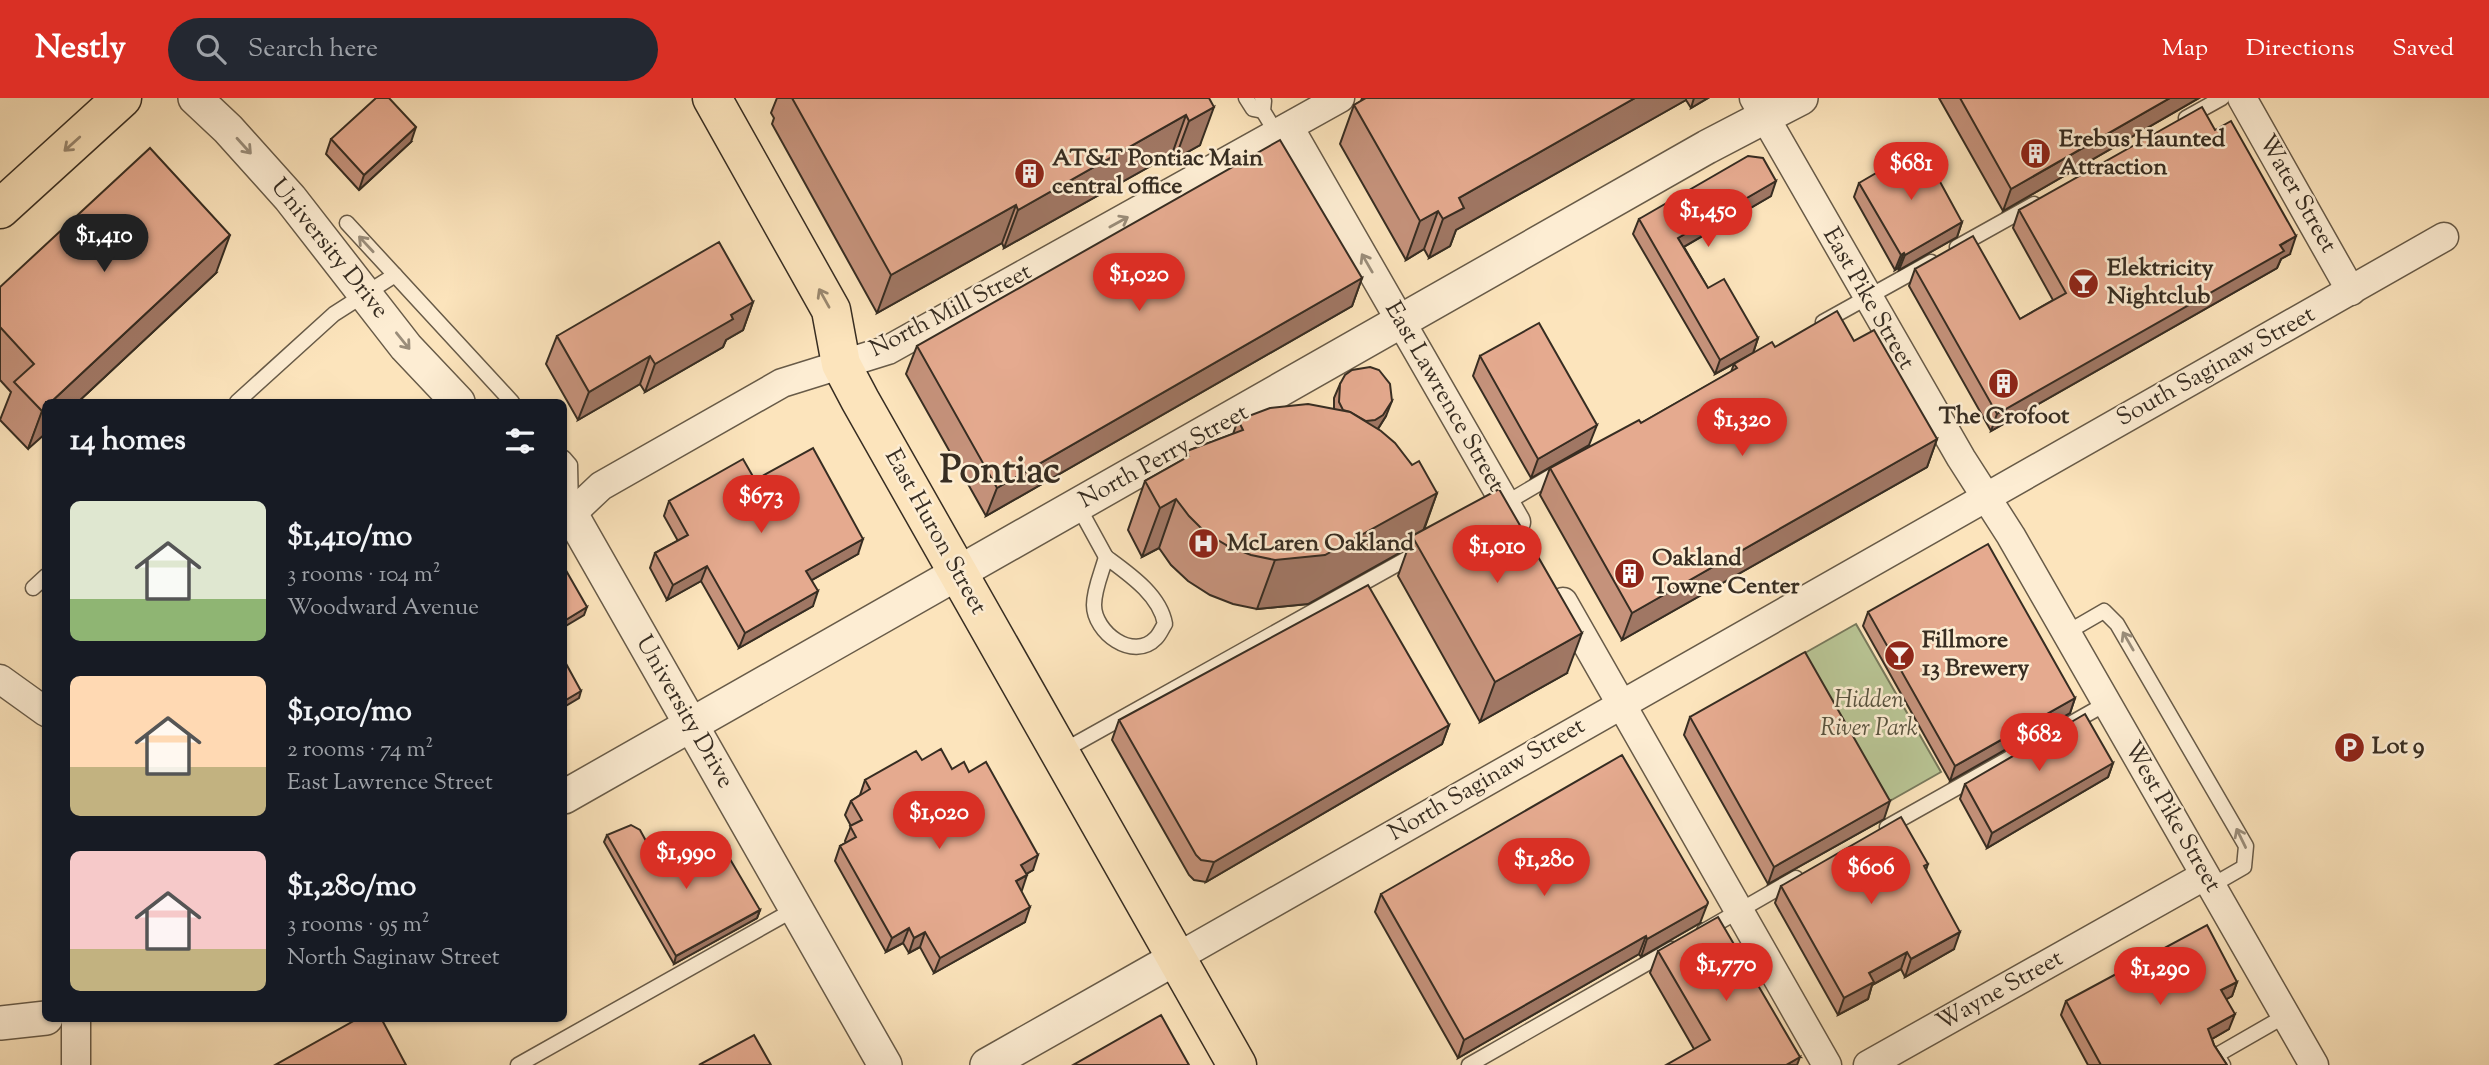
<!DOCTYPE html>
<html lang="en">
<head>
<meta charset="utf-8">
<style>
	:root { --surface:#171b24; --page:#242831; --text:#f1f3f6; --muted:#9ea1a6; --accent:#d93025 }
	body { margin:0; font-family:"Sorts Mill Goudy",serif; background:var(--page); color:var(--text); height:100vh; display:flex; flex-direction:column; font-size:26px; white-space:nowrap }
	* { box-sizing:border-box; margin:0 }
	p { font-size:23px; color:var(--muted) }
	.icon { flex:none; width:38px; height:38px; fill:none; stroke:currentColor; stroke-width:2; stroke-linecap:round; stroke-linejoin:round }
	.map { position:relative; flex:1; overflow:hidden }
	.sheet { position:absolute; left:42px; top:301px; width:525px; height:623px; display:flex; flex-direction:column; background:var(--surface); border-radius:10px; box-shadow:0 2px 5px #0004 }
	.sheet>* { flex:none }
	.price { position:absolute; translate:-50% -60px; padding:0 16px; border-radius:24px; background:var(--accent); color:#fff; font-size:23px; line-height:46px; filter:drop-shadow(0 2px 4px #0008) }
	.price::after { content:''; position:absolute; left:50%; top:42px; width:21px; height:16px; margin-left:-10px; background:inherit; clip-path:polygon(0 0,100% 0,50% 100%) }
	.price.selected { background:#222; color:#fff }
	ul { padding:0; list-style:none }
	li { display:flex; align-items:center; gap:21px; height:175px; padding:0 28px }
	li span { display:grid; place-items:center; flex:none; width:196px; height:140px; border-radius:10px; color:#555 }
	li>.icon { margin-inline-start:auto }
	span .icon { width:84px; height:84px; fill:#fffc; stroke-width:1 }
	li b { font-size:30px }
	h2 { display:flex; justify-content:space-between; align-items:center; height:84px; padding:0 28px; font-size:30px }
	header { display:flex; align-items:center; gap:42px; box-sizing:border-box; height:98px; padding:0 35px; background:var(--accent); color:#fff }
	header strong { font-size:33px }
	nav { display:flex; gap:38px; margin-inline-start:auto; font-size:24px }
	.search { width:490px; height:63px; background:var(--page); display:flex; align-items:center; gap:18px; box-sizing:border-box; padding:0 24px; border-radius:38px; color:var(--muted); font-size:26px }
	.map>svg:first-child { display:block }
	.green { fill:#b9c595; stroke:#78795c; stroke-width:2 }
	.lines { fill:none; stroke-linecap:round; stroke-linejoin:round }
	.service-casing { stroke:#685b48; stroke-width:17 }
	.minor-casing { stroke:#685b48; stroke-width:31 }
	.tertiary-casing { stroke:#685b48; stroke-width:36 }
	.trunk-casing { stroke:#372d22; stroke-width:41 }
	.service { stroke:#fdedd3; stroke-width:14 }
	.minor { stroke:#fdedd3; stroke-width:28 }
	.tertiary { stroke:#fdedd3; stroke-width:33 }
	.trunk { stroke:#fce4bc; stroke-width:38 }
	.wall { fill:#c5927b; stroke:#372d22; stroke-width:2 }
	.shaded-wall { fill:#a07764; stroke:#372d22; stroke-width:2 }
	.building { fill:#e5aa8f; stroke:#372d22; stroke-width:2 }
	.oneway { stroke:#9a886f }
	.oneway2 { stroke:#9a8d7a }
	.labels { text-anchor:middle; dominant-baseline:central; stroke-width:5; stroke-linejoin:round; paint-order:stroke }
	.poi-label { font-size:24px; font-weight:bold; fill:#372d22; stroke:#fdedd3; text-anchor:start }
	.street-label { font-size:24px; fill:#372d22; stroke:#fdedd3 }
	.park-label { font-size:24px; font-style:italic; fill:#58533f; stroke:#fdedd3 }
	.town-label { font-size:38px; font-weight:bold; fill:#372d22; stroke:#fdedd3 }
</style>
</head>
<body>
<header>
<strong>Nestly</strong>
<div class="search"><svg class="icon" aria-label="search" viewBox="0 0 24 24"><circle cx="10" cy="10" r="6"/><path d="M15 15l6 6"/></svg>Search here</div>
<nav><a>Map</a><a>Directions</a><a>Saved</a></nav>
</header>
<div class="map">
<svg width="2489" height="967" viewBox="0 0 2489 967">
	<rect width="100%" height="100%" fill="#fce4bc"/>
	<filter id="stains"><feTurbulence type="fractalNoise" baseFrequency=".00286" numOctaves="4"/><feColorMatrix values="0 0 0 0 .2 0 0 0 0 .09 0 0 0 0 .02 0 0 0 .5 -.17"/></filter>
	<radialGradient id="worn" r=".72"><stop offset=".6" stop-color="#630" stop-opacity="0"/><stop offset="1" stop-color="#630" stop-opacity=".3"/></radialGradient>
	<polygon class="green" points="1856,526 1941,674 1881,708 1796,560"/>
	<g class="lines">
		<defs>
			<g id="service">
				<polyline points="1246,0 1253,11 1263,13"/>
				<polyline points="1262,0 1264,3 1263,13 1277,36"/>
				<polyline points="2186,20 2222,0"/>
				<polyline points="347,125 512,304"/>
				<polyline points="1957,149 2034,106"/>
				<polyline points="1823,224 1931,164"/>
				<polyline points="237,304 334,216 395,177"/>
				<polyline points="564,360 570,367 571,412"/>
				<polyline points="1078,408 1106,459"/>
				<polyline points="1501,408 1562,372"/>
				<path d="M1106,459c23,17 54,38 59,67 -3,4 -5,10 -9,14 -23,24 -62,-6 -62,-33 0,-16 8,-33 12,-48z"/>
				<polyline points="33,490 46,478"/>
				<polyline points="2066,535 2104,513 2117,526 2246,748 2244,769 2211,788"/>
				<polyline points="2070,626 2107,605"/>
				<polyline points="1061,654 1419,454"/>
				<polyline points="1887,729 2040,643"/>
				<polyline points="1704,833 1796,780"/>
				<polyline points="518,967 795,811"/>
				<polyline points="1469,967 1672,851"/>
				<polyline points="2223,967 2217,957 2285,918"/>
			</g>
			<g id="minor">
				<polyline points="1754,0 1961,360 2011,438 2314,967"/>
				<polyline points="2242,0 2351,193"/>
				<polyline points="1289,29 1516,424"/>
				<polyline points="564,423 601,388 782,285 888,252 1340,0"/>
				<polyline points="1563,504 1827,967"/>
				<polyline points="0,581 46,614"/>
				<polyline points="1176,860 2444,139"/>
				<polyline points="76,967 76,920"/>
				<polyline points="1868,967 2204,778"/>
			</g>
			<g id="tertiary">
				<polyline points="195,0 228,31 290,100 406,249 458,304"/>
				<polyline points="564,410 571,416 885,967"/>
				<polyline points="564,699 1707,49 1801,0"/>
				<polyline points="0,925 46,920"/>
				<polyline points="987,967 1176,860"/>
			</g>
			<g id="trunk">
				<polyline points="712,0 831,212 841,266 860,302 1237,967"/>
				<polyline points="0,111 122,0"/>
			</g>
		</defs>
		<use href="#service" class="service-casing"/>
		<use href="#minor" class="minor-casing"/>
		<use href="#tertiary" class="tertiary-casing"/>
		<use href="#trunk" class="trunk-casing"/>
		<use href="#service" class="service"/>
		<use href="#minor" class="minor"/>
		<use href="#tertiary" class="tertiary"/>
		<use href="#trunk" class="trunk"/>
	</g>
	<g class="wall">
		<polygon points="777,0 1209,0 1200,47 1175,61 1172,56 1004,150 1002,145 877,215 772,26 774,20 771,15"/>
		<polygon points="1362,0 1708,0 1691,10 1686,2 1456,132 1450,148 1429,160 1424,151 1406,162 1340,46 1354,7 1361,3"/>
		<polygon points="1939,0 2199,0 2003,113"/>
		<polygon points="2215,32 2290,156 2281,161 2277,170 1991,333 1909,188 1915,171 2020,221 2053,202 2013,130 2019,112"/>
		<polygon points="331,41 411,44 359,92 326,56"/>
		<polygon points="1859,85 1962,124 1957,139 1899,172 1898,170 1895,172 1854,99"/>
		<polygon points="1771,98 1684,149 1708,190 1758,240 1753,255 1715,276 1633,136 1639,121"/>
		<polygon points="216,175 78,304 46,304 28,351 0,322 11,294 0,282 0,189"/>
		<polygon points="1362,180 1352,208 986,418 906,276 917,248"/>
		<polygon points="753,204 743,232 726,242 723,249 645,294 640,286 578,322 546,266 557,238"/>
		<polygon points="1854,243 1937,341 1927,369 1622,542 1540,397 1550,370 1641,325 1731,274 1734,266 1775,249"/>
		<polygon points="1480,258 1589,347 1531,380 1473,278"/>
		<polygon points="1340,286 1386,318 1378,331 1412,367 1437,395 1424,432 1567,575 1480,624 1398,478 1408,450 1308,506 1257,511 1233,506 1210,497 1188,483 1171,467 1159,450 1142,459 1128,432 1145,383 1184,361 1187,353 1233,336 1238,322 1334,311 1334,300"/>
		<polygon points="755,382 858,456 812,482 813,508 739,550 701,483 667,502 650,470 655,455 678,443 664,418 669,403"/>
		<polygon points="1868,514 2075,600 2070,615 1950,683 1863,528"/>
		<polygon points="1690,619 1884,721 1768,786 1684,637"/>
		<polygon points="1119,622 1449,627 1442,646 1206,784 1194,782 1189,777 1112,642"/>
		<polygon points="922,662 952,671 969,674 1033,772 1026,776 1021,792 1025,824 934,875 920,849 909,855 903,845 886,854 835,763 840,748 846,745 845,743 851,728 845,717 851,703 860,697 865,682"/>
		<polygon points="2113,665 2108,679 1987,750 1960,701 1965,686"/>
		<polygon points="607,737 664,776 760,812 757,820 674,866 604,744"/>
		<polygon points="1928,766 1926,772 1954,851 1905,879 1901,871 1872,887 1868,901 1838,917 1775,805 1781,788"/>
		<polygon points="1381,796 1700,825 1641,859 1639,856 1458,960 1375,814"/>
		<polygon points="1658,853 1800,959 1694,951 1650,875"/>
		<polygon points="2237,884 2232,898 2226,901 2229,931 2212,941 2214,947 2227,967 2088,967 2061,917 2066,903"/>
	</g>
	<g class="shaded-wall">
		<polygon points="1635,0 1686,0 1686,2 1456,132 1450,148 1429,160 1443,121 1459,100"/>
		<polygon points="1694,0 1708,0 1691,10"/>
		<polygon points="2170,0 2199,0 2003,113 2011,91"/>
		<polygon points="1214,9 1200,47 1175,61 1189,23"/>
		<polygon points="1186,17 1172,56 1004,150 1018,112"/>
		<polygon points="416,29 411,44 359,92 364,77"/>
		<polygon points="1776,83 1771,98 1673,155 1678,140"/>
		<polygon points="1016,107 1002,145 877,215 891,177"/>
		<polygon points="1438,113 1424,151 1406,162 1420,123"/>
		<polygon points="1962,124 1957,139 1899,172 1905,157"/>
		<polygon points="230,137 216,175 78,304 51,304"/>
		<polygon points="2296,138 2290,156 2281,161 2277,170 1991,333 1997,316"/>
		<polygon points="1904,155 1898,170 1895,172 1901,157"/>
		<polygon points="1362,180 1352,208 986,418 997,390"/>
		<polygon points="753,204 743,232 726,242 723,249 645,294 655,266 731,217"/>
		<polygon points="1758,240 1753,255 1715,276 1720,262"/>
		<polygon points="650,258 640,286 578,322 589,294"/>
		<polygon points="1392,303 1386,318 1377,332 1357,325"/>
		<polygon points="46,309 46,335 28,351 42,313"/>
		<polygon points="1597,327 1589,347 1531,380 1538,361"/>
		<polygon points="1937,341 1927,369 1622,542 1632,515"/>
		<polygon points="1437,395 1419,444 1412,438 1408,450 1308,506 1257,511 1275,462"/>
		<polygon points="1176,401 1159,450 1142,459 1160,410"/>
		<polygon points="863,441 858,456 801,488 806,473"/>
		<polygon points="707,468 701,483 667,502 673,487"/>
		<polygon points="818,493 813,508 739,550 745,535"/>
		<polygon points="587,509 584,517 564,529 564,523"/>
		<polygon points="1582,535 1567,575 1480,624 1495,584"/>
		<polygon points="581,593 579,600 564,609 564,603"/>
		<polygon points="2075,600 2070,615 1950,683 1955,668"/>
		<polygon points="1449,627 1442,646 1206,784 1214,764"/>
		<polygon points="2113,665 2108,679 1987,750 1992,735"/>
		<polygon points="1890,703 1884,721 1768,786 1774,769"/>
		<polygon points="1038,757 1033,772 1016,782 1021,767"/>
		<polygon points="1027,777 1022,792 1011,798 1016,783"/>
		<polygon points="1707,807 1700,825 1641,859 1647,841"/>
		<polygon points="1030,809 1025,824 934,875 940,860"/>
		<polygon points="760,812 757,820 674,866 676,858"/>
		<polygon points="909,830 903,845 886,854 892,840"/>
		<polygon points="925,834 920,849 909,855 914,840"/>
		<polygon points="1960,834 1954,851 1905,879 1911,861"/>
		<polygon points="1646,838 1639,856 1458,960 1464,942"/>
		<polygon points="1907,854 1901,871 1872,887 1868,901 1838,917 1844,900 1869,875"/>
		<polygon points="2237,884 2232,898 2216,907 2221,892"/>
		<polygon points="2235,916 2229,931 2203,946 2208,931"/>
		<polygon points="1800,959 1797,967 1786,967"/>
	</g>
	<g class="building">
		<polygon points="376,0 389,0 416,29 364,77 331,41"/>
		<polygon points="792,0 1209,0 1214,9 1189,23 1186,17 1018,112 1016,107 891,177"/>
		<polygon points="1366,0 1635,0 1459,100 1464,110 1443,121 1438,113 1420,123 1354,7"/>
		<polygon points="1960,0 2170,0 2011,91"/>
		<polygon points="2202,9 2215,32 2231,23 2296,138 2280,147 2284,153 1997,316 1915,171 1973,138 2020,221 2066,195 2019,112"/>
		<polygon points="1280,42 1362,180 997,390 917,248"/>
		<polygon points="1921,49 1962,124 1905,157 1904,155 1901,157 1859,85"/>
		<polygon points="150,50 230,137 51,304 46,304 46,309 42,313 14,284 34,266 0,229 0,189"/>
		<polygon points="1748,58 1763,60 1776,83 1678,140 1708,190 1724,181 1758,240 1720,262 1639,121"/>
		<polygon points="719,144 753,204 731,217 733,221 655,266 650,258 589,294 557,238"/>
		<polygon points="1837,213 1854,243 1874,232 1937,341 1632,515 1550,370 1639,322 1641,325 1737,270 1734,266 1772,244 1775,249"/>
		<polygon points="1539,225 1597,327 1538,361 1480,258"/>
		<polygon points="1370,269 1379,272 1390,286 1392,303 1383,317 1375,322 1366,323 1350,314 1343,312 1339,304 1340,286 1345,277 1352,272"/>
		<polygon points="1308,306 1350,314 1381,333 1395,345 1412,367 1419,363 1437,395 1325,457 1275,462 1251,457 1228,448 1206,435 1189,418 1176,401 1160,410 1145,383 1189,358 1187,353 1243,332 1238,322 1270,310"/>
		<polygon points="813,350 863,441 806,473 818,493 745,535 707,468 673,487 655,455 688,437 669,403 743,361 755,382"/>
		<polygon points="1499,391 1582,535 1495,584 1412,438"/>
		<polygon points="1988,446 2075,600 1955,668 1868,514"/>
		<polygon points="564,469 587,509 564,523"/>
		<polygon points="1368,487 1449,627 1214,764 1201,762 1196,757 1119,622"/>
		<polygon points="1805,554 1890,703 1774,769 1690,619"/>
		<polygon points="564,562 581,593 564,603"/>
		<polygon points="2085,616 2113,665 1992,735 1965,686"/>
		<polygon points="941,651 952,671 964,664 969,674 986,664 1038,757 1021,767 1027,777 1016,783 1030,809 940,860 925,834 914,840 909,830 892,840 840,748 856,739 850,728 862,722 851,703 870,691 865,682 916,653 922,662"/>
		<polygon points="1622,657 1708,804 1707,807 1647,841 1646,838 1464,942 1381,796"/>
		<polygon points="1901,719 1928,766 1924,768 1960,834 1911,861 1907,854 1869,875 1874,884 1844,900 1781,788"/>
		<polygon points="631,727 640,732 664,776 704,754 717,752 727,756 760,812 676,858 607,737"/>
		<polygon points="1718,819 1800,959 1786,967 1666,967 1710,942 1658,853"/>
		<polygon points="2207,827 2237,884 2221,892 2235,916 2208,931 2214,947 2227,967 2101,967 2066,903"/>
		<polygon points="1161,917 1189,967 1073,967"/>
		<polygon points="359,920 381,920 406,967 275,967"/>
		<polygon points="754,937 771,967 699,967"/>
	</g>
	<defs><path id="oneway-shaft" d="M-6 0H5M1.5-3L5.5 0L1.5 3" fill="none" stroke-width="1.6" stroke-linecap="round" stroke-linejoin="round" transform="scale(1.75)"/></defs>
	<g class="oneway">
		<use href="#oneway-shaft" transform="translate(72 46) rotate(138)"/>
		<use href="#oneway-shaft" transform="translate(824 200) rotate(-119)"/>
	</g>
	<g class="oneway2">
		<use href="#oneway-shaft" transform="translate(244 48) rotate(48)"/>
		<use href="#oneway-shaft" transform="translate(1119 124) rotate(-29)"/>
		<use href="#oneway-shaft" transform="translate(366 146) rotate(-133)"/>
		<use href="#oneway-shaft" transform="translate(1367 165) rotate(-120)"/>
		<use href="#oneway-shaft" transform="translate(403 243) rotate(51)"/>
		<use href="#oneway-shaft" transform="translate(2128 543) rotate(-120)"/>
		<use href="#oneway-shaft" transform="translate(2241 740) rotate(-116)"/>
	</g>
	<defs>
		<symbol id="building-disc" viewBox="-11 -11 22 22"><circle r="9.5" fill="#8f2418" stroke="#fdedd3"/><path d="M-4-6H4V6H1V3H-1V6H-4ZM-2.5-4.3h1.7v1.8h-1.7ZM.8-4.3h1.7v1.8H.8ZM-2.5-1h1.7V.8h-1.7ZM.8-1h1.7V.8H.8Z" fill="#fff"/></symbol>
		<symbol id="bar-disc" viewBox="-11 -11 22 22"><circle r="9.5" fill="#8f2418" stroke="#fdedd3"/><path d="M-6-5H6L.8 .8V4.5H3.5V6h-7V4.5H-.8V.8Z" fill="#fff"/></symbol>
		<symbol id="hospital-disc" viewBox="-11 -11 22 22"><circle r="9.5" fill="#8f2418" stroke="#fdedd3"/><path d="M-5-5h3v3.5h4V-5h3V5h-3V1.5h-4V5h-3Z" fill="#fff"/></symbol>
		<symbol id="parking-disc" viewBox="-11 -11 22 22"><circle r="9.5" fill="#8f2418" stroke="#fdedd3"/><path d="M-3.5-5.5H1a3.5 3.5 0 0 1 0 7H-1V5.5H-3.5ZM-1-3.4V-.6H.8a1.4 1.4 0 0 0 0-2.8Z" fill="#fff"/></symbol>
	</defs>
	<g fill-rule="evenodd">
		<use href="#building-disc" x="2018" y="38" width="35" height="35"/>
		<use href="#building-disc" x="1012" y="58" width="35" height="35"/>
		<use href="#bar-disc" x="2066" y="168" width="35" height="35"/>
		<use href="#building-disc" x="1986" y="268" width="35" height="35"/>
		<use href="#hospital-disc" x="1186" y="428" width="35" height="35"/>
		<use href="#building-disc" x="1612" y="458" width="35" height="35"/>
		<use href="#bar-disc" x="1882" y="540" width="35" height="35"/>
		<use href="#parking-disc" x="2332" y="632" width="35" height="35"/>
	</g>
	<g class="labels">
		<g class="poi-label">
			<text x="2059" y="42">Erebus Haunted<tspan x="2059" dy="28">Attraction</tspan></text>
			<text x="1052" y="61">AT&amp;T Pontiac Main<tspan x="1052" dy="28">central office</tspan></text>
			<text x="2107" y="171">Elektricity<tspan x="2107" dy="28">Nightclub</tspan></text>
			<text x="2004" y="319" text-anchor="middle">The Crofoot</text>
			<text x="1227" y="446">McLaren Oakland</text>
			<text x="1652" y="461">Oakland<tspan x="1652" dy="28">Towne Center</tspan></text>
			<text x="1922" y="543">Fillmore<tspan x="1922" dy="28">13 Brewery</tspan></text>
			<text x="2372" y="649">Lot 9</text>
		</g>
		<g class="street-label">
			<text transform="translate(2297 96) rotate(60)">Water Street</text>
			<text transform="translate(329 151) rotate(51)">University Drive</text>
			<text transform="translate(1868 201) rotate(60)">East Pike Street</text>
			<text transform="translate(951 213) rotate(-27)">North Mill Street</text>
			<text transform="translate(2216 269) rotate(-29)">South Saginaw Street</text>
			<text transform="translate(1444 299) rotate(60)">East Lawrence Street</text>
			<text transform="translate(1164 359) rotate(-29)">North Perry Street</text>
			<text transform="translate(935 434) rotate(61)">East Huron Street</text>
			<text transform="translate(684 614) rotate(60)">University Drive</text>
			<text transform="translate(1487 682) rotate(-30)">North Saginaw Street</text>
			<text transform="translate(2172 719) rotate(60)">West Pike Street</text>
			<text transform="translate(2000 893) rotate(-29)">Wayne Street</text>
		</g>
		<g class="park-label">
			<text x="1869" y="603">Hidden<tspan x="1869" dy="28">River Park</tspan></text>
		</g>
		<g class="town-label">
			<text x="1000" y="375">Pontiac</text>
		</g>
	</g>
	<rect width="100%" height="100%" filter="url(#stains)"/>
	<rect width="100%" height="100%" fill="url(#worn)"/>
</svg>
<b class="price" style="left:1911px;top:104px">$681</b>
<b class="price" style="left:1708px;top:151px">$1,450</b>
<b class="price selected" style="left:104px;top:176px">$1,410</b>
<b class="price" style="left:1139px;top:215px">$1,020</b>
<b class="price" style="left:1742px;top:360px">$1,320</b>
<b class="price" style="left:761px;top:437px">$673</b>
<b class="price" style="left:1497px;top:487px">$1,010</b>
<b class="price" style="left:2039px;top:675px">$682</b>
<b class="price" style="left:939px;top:753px">$1,020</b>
<b class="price" style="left:686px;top:793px">$1,990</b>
<b class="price" style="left:1544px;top:800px">$1,280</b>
<b class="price" style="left:1871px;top:808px">$606</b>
<b class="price" style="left:1726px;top:905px">$1,770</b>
<b class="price" style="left:2160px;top:909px">$1,290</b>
<section class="sheet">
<h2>14 homes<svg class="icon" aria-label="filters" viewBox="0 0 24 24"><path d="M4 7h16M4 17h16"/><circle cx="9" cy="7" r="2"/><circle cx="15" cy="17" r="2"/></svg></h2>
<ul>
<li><span style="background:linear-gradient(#dfe7d0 70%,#8fb573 0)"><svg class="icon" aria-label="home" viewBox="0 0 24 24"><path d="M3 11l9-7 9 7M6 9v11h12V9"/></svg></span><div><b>$1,410/mo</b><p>3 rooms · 104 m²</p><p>Woodward Avenue</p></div></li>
<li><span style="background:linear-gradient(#ffd9b3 65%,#c2b280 0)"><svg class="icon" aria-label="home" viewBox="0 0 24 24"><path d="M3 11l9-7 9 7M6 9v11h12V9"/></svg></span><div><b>$1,010/mo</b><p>2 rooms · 74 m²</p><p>East Lawrence Street</p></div></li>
<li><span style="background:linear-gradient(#f6c9c9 70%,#c2b280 0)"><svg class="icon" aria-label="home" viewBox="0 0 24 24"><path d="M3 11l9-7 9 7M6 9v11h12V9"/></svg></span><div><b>$1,280/mo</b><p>3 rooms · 95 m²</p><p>North Saginaw Street</p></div></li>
</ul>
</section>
</div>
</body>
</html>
